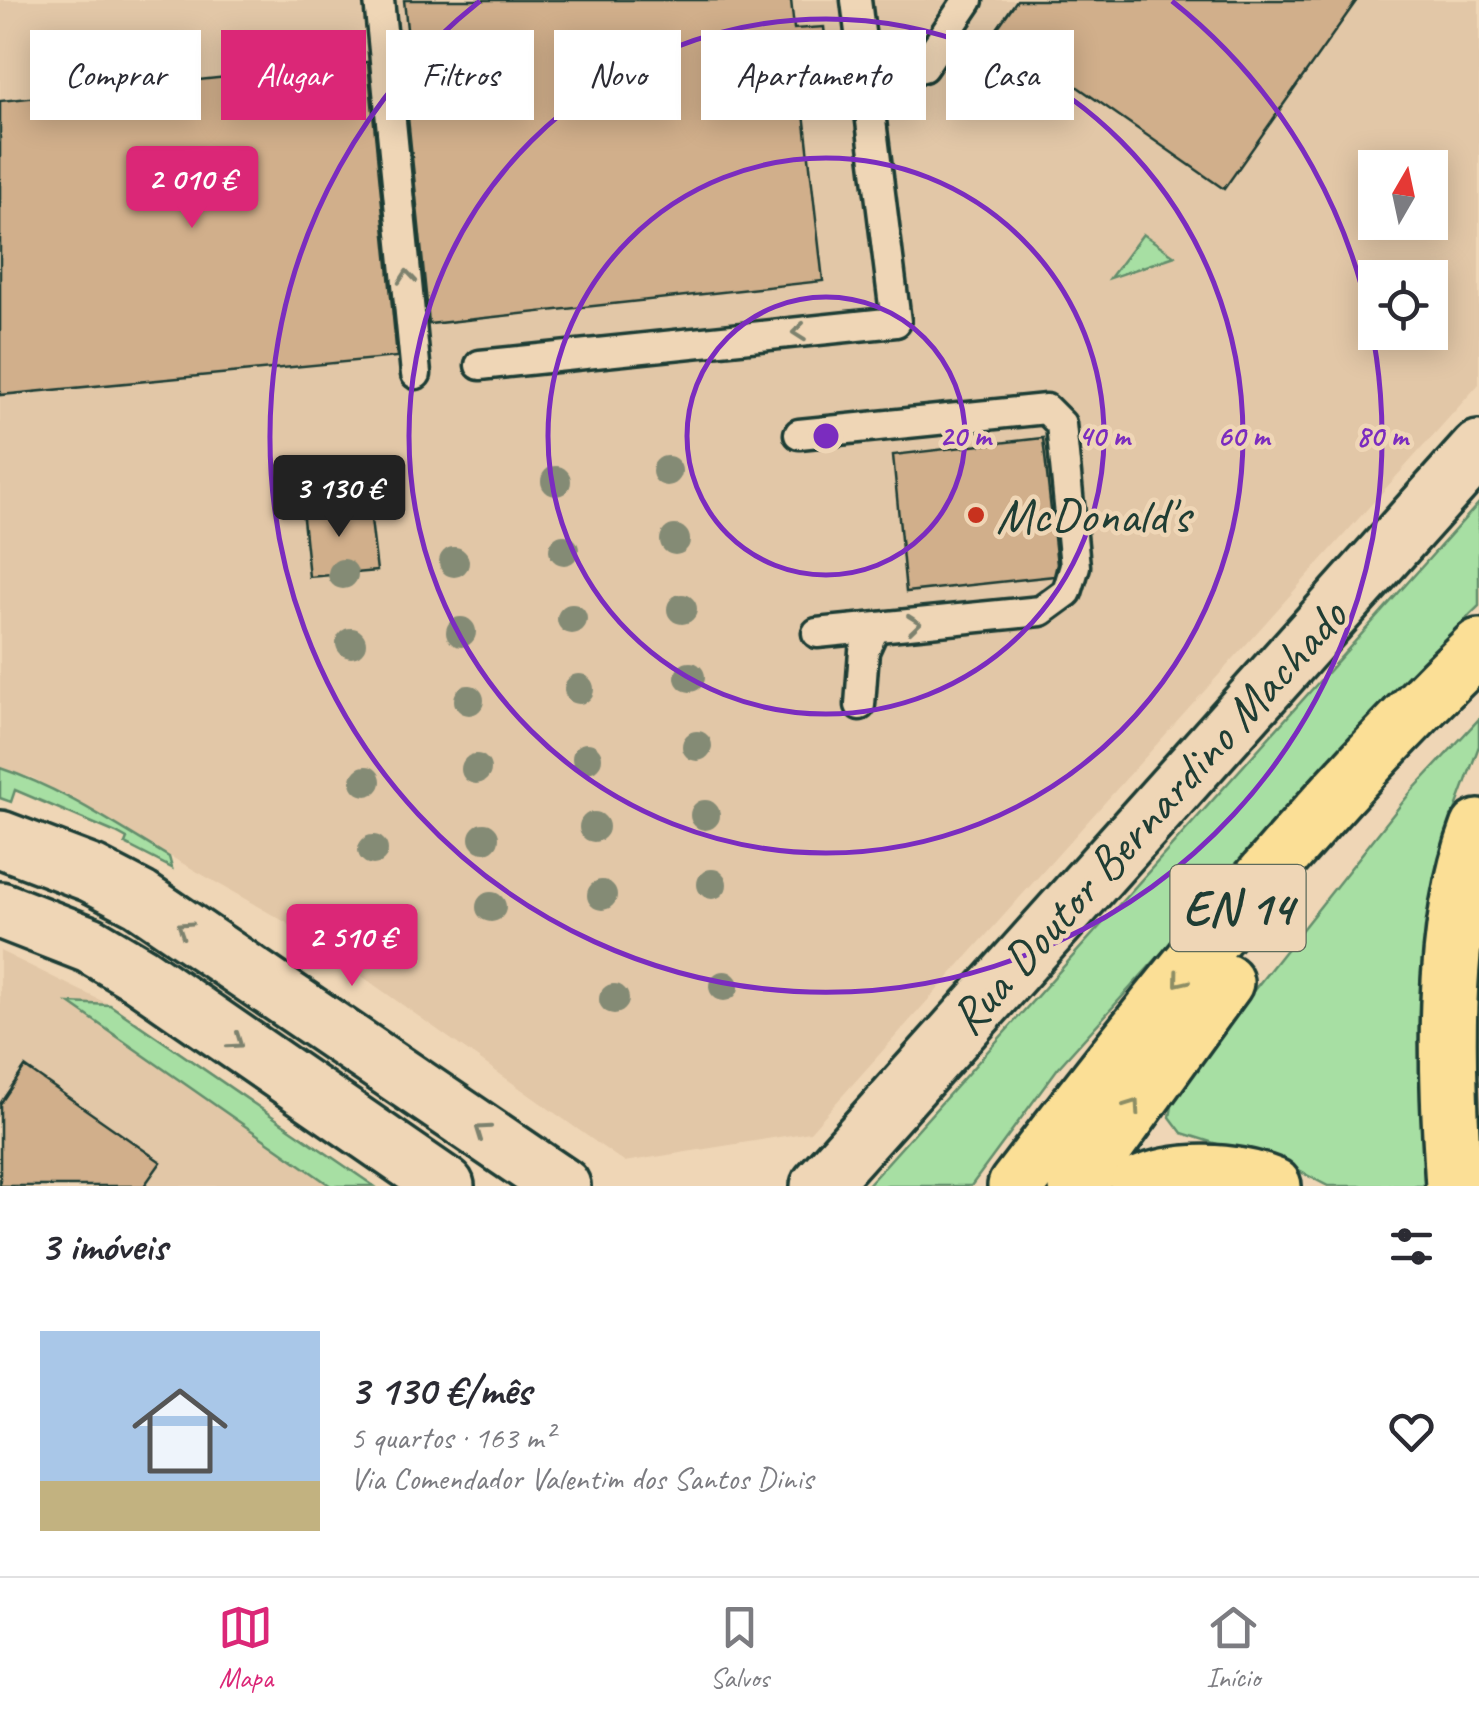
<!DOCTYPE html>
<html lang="pt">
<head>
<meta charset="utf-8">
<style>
	:root { --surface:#fff; --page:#f2f2f3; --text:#2b2b33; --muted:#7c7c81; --line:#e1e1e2; --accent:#db2777 }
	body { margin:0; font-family:Caveat,sans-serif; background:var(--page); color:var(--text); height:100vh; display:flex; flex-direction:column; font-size:38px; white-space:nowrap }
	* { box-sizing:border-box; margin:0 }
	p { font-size:32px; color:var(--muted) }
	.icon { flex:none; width:55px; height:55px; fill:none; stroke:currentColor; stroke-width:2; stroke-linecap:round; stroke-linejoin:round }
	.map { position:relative; height:1186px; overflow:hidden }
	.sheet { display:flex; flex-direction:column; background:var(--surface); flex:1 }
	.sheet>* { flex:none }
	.top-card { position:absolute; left:30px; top:30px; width:1420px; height:90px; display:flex; gap:20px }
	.needle { width:65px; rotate:9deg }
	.tools { position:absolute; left:1358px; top:150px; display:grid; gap:20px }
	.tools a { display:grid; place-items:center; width:90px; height:90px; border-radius:0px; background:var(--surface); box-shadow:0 5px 25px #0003; font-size:50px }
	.price { position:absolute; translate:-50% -85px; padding:0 22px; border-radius:10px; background:var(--accent); color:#fff; font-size:32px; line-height:65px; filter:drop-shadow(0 2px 5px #0008) }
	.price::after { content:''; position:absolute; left:50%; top:60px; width:30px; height:22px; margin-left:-15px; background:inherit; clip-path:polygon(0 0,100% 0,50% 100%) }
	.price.on { background:#222; color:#fff }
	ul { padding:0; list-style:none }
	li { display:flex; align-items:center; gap:30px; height:250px; padding:0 40px }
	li+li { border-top:2px solid var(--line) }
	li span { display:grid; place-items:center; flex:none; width:280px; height:200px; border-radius:0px; color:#555 }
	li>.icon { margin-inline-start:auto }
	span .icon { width:120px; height:120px; fill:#fffc; stroke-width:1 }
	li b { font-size:42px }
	h2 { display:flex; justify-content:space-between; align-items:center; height:120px; padding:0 40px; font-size:42px }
	.pill { padding:0 35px; border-radius:0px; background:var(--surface); box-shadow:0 5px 25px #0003; font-size:35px; line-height:90px }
	.pill.on { background:var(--accent); color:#fff }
	.tab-bar { display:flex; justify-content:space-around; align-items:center; height:140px; border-top:2px solid var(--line); background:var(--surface); font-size:28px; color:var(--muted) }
	.tab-bar a { display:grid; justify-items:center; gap:5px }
	.tab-bar .on { color:var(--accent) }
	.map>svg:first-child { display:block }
	.built { fill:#e2c7a7; fill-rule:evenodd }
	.green { fill:#a7dfa3; stroke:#638e6c; stroke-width:2.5 }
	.building { fill:#d1af8b; stroke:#1f3d34; stroke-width:2.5 }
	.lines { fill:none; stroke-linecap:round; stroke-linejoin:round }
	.service-casing { stroke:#1f3d34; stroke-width:35 }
	.secondary-casing { stroke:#1f3d34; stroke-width:62 }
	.primary-casing { stroke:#1f3d34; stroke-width:62 }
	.service { stroke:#efd6b6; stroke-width:28 }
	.secondary { stroke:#efd6b6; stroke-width:55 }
	.primary { stroke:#fbdf96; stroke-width:55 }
	.tree { fill:#848b75 }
	.oneway { stroke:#7d826e }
	.oneway2 { stroke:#8d8e65 }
	.ring { fill:none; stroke:#7b2cbf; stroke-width:5 }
	.poi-dot { fill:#c8321e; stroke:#efd6b6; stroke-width:4 }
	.labels { text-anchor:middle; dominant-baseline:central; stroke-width:9; stroke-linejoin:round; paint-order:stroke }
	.shield { fill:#efd6b6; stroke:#5d6b5b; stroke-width:2.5 }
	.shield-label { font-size:48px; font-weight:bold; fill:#1f3d34 }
	.poi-label { font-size:50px; fill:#1f3d34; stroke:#efd6b6; text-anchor:start }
	.street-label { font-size:50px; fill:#1f3d34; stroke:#efd6b6 }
	.centre { fill:#7b2cbf; stroke:#efd6b6; stroke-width:5 }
	.ring-label { font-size:30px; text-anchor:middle; font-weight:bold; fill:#7b2cbf; stroke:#efd6b6; stroke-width:9; stroke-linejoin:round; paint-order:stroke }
</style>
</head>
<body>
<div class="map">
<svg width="1479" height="1186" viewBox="0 0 1479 1186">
	<rect width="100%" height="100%" fill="#efd6b6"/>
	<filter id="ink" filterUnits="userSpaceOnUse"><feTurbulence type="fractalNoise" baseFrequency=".01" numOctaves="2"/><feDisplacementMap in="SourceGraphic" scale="20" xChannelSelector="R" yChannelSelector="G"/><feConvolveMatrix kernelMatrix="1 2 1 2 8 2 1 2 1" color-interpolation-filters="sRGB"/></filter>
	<g filter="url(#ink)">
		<g class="built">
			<path d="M0,0h1479v384l-669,748 -186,30 -337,-239 -254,-145 -33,-10zM1375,168h55v54h-55zM1375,278h55v54h-55z"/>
			<polygon points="0,951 110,1005 374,1186 0,1186"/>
		</g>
		<g class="green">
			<polygon points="1143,234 1175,256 1110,278"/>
			<polygon points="1479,503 1479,606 1433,651 1058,1068 971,1186 867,1186"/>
			<polygon points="1479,719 1479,746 1454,813 1436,889 1429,1186 1328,1186 1293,1168 1182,1133 1170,1117 1175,1090 1410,793"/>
			<path d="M0,768c61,20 114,56 169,89l3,11 -47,-24 2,-5 -11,-6 -101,-43 -4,12 -11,-4z"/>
			<polygon points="69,1003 110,1005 374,1186 331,1186"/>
		</g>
		<g class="building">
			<polygon points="404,0 791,0 794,29 824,27 833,110 804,113 823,281 429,324 402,59 410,58"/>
			<polygon points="1017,0 1357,0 1224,189 996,30"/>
			<polygon points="368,62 397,357 0,395 0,101"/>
			<polygon points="1043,438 1057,564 1054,576 906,592 893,455"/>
			<polygon points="369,502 377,571 309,577 302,509"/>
			<polygon points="25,1067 161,1162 144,1186 0,1186 0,1104"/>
		</g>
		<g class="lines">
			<defs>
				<g id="service">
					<polyline points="379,0 416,374"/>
					<polyline points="869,80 923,67 968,0"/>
					<polyline points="480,365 896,322 856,0"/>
					<polyline points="799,434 1046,409 1061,424 1075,566 1067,592 1041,611 817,633"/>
					<polyline points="860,705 864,651 874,629"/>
				</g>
				<g id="secondary">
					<polyline points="0,839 92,874 140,899 562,1186"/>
					<polyline points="0,910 90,945 139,974 446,1186"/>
					<polyline points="819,1186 1479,449"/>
				</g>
				<g id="primary">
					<path d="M1016,1186c144,-188 292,-374 463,-539"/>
					<polyline points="1077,1186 1225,982"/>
					<path d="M1138,1186c39,-18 95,-16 135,0"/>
					<path d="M1454,1186c-7,-111 -15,-253 25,-358"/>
				</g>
			</defs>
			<use href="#service" class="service-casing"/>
			<use href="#secondary" class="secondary-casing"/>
			<use href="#primary" class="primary-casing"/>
			<use href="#service" class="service"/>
			<use href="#secondary" class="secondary"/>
			<use href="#primary" class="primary"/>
		</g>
		<g class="tree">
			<circle cx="667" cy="471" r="15"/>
			<circle cx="556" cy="481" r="15"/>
			<circle cx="335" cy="505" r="15"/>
			<circle cx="675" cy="540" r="15"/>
			<circle cx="564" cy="550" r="15"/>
			<circle cx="454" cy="562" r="15"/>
			<circle cx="343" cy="574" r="15"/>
			<circle cx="682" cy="609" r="15"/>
			<circle cx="572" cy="619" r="15"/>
			<circle cx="461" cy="632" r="15"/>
			<circle cx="351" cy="643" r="15"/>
			<circle cx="690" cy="677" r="15"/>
			<circle cx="579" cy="689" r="15"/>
			<circle cx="469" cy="700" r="15"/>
			<circle cx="697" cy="746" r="15"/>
			<circle cx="587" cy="758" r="15"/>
			<circle cx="476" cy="769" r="15"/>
			<circle cx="366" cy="781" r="15"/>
			<circle cx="705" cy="815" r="15"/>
			<circle cx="594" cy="827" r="15"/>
			<circle cx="484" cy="838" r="15"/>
			<circle cx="373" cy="850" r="15"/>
			<circle cx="712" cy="884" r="15"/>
			<circle cx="602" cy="895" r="15"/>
			<circle cx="491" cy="907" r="15"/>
			<circle cx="724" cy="986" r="15"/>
			<circle cx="614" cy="999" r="15"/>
		</g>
		<defs><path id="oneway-chevron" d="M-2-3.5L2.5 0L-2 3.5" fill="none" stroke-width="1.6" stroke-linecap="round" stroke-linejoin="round" transform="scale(2.5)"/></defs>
		<g class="oneway">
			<use href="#oneway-chevron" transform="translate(407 277) rotate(-95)"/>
			<use href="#oneway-chevron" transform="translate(799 332) rotate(174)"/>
			<use href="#oneway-chevron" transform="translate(914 624) rotate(-6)"/>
			<use href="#oneway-chevron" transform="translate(184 928) rotate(-147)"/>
			<use href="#oneway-chevron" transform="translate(236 1042) rotate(35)"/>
			<use href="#oneway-chevron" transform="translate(482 1131) rotate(-145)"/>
		</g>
		<g class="oneway2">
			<use href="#oneway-chevron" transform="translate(1180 980) rotate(129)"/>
			<use href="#oneway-chevron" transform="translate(1133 1106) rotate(-55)"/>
		</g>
	</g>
	<g class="ring">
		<circle cx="826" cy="436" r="139"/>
		<circle cx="826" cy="436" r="278"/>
		<circle cx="826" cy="436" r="417"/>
		<path d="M1172 1A556 556 0 1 1 480 1"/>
	</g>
	<circle class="poi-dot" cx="976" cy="515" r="10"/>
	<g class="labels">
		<rect class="shield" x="1170.5" y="865" width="135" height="86" rx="8"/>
		<g class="shield-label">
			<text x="1238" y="908">EN 14</text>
		</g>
		<g class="poi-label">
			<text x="996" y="515">McDonald's</text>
		</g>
		<g class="street-label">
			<text transform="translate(1148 817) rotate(-48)">Rua Doutor Bernardino Machado</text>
		</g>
	</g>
	<circle cx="826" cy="436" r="15" class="centre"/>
	<g class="ring-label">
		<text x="965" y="446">20 m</text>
		<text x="1104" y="446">40 m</text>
		<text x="1243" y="446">60 m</text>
		<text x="1382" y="446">80 m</text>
	</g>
</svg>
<div class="tools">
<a><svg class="needle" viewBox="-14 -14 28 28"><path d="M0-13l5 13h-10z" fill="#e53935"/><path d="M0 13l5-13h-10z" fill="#7c7c81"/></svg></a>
<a><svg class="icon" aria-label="locate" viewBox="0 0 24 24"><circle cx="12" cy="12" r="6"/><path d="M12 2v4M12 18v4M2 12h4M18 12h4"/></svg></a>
</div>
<b class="price" style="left:192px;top:231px">2 010 €</b>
<b class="price on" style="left:339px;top:540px">3 130 €</b>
<b class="price" style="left:352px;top:989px">2 510 €</b>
<div class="top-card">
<a class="pill">Comprar</a>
<a class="pill on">Alugar</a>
<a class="pill">Filtros</a>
<a class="pill">Novo</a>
<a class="pill">Apartamento</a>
<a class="pill">Casa</a>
</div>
</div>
<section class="sheet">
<h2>3 imóveis<svg class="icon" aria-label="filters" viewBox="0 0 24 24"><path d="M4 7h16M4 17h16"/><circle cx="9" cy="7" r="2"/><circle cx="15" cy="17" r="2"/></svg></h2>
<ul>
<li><span style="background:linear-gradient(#a9c7e8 75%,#c2b280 0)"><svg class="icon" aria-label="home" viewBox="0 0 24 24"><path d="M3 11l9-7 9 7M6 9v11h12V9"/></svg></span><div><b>3 130 €/mês</b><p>5 quartos · 163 m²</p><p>Via Comendador Valentim dos Santos Dinis</p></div><svg class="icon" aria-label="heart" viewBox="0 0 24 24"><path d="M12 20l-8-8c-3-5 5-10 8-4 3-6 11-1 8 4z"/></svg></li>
</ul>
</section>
<nav class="tab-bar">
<a class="on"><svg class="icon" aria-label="map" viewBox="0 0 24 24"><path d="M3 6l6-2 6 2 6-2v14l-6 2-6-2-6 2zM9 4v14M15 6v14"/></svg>Mapa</a>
<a><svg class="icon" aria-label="saved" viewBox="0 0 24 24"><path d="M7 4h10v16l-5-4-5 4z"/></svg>Salvos</a>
<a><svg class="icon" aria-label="home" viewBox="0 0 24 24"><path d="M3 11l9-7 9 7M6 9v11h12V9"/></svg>Início</a>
</nav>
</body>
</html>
